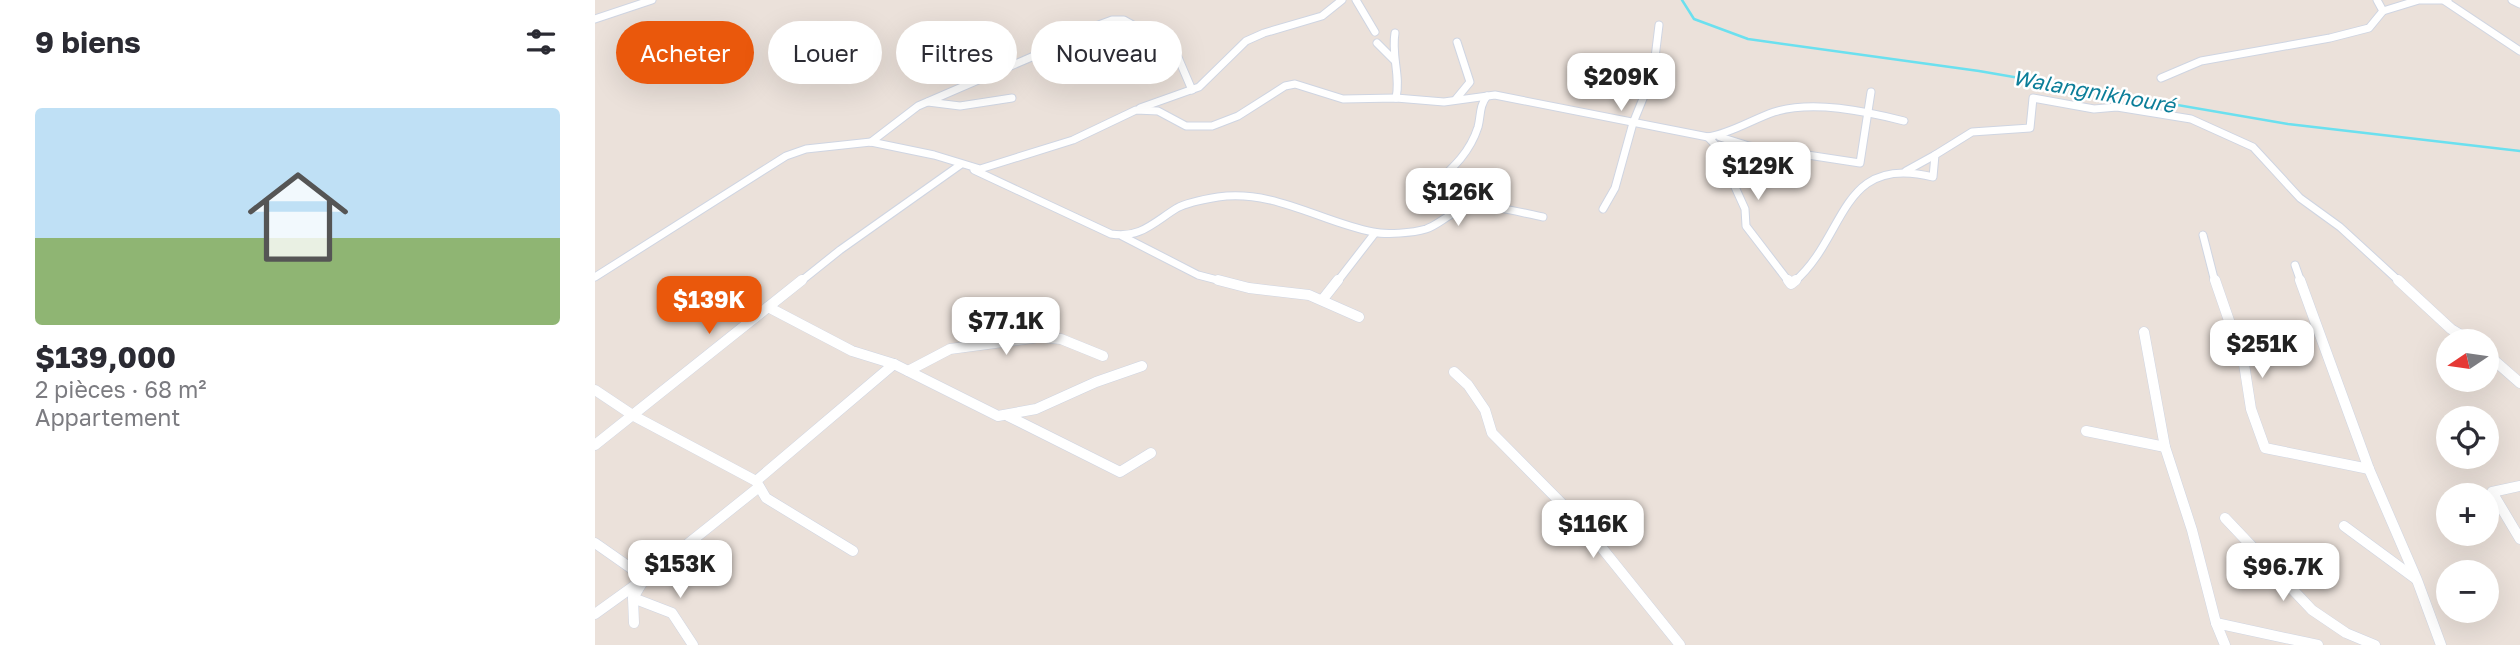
<!DOCTYPE html>
<html lang="fr">
<head>
<meta charset="utf-8">
<style>
	:root { --surface:#fff; --page:#f7f7f7; --text:#2b2b33; --muted:#7c7c81; --line:#e1e1e2; --accent:#ea580c }
	body { margin:0; font-family:"Golos Text",sans-serif; background:var(--page); color:var(--text); height:100vh; display:flex; flex-direction:column; font-size:26px; white-space:nowrap }
	* { box-sizing:border-box; margin:0 }
	p { font-size:23px; color:var(--muted) }
	.icon { flex:none; width:38px; height:38px; fill:none; stroke:currentColor; stroke-width:2; stroke-linecap:round; stroke-linejoin:round }
	.map { position:relative; flex:1; overflow:hidden }
	.drawer { display:flex; flex-direction:column; background:var(--surface); width:595px }
	.drawer>* { flex:none }
	.banner { position:absolute; left:21px; top:21px; width:665px; height:63px; display:flex; gap:14px }
	.needle { width:46px; rotate:257deg }
	.buttons { position:absolute; left:1841px; top:329px; display:grid; gap:14px }
	.buttons a { display:grid; place-items:center; width:63px; height:63px; border-radius:50%; background:var(--surface); box-shadow:0 7px 28px #0002; font-size:35px }
	.price { position:absolute; translate:-50% -60px; padding:0 16px; border-radius:14px; background:#fff; color:#222; font-size:23px; line-height:46px; filter:drop-shadow(0 2px 4px #0008) }
	.price::after { content:''; position:absolute; left:50%; top:42px; width:21px; height:16px; margin-left:-10px; background:inherit; clip-path:polygon(0 0,100% 0,50% 100%) }
	.price.on { background:var(--accent); color:#fff }
	ul { padding:0; list-style:none }
	li { display:grid; align-content:center; gap:14px; height:371px; padding:0 35px }
	li+li { border-top:2px solid var(--line) }
	li span { display:grid; place-items:center; height:217px; border-radius:7px; color:#555 }
	li>.icon { margin-inline-start:auto }
	span .icon { width:126px; height:126px; fill:#fffc; stroke-width:1 }
	li b { font-size:30px }
	h2 { display:flex; justify-content:space-between; align-items:center; height:84px; padding:0 35px; font-size:30px }
	.tag { padding:0 24px; border-radius:32px; background:var(--surface); box-shadow:0 7px 28px #0002; font-size:24px; line-height:63px }
	.tag.on { background:var(--accent); color:#fff }
	main { display:flex; flex:1; min-height:0 }
	.map>svg:first-child { display:block }
	.lines { fill:none; stroke-linecap:round; stroke-linejoin:round }
	.stream { stroke:#6be0ef; stroke-width:2.5 }
	.street-far1-casing { stroke:#cfd5e2; stroke-width:9 }
	.street-casing { stroke:#cfd5e2; stroke-width:11 }
	.street-far1 { stroke:#fff; stroke-width:7 }
	.street { stroke:#fff; stroke-width:10 }
	.labels { text-anchor:middle; dominant-baseline:central; stroke-width:5; stroke-linejoin:round; paint-order:stroke }
	.water-label { font-size:21px; font-style:italic; fill:#0c7e99; stroke:#fff }
</style>
</head>
<body>
<main>
<section class="drawer">
<h2>9 biens<svg class="icon" aria-label="filters" viewBox="0 0 24 24"><path d="M4 7h16M4 17h16"/><circle cx="9" cy="7" r="2"/><circle cx="15" cy="17" r="2"/></svg></h2>
<ul>
<li><span style="background:linear-gradient(#bfe0f5 60%,#8fb573 0)"><svg class="icon" aria-label="home" viewBox="0 0 24 24"><path d="M3 11l9-7 9 7M6 9v11h12V9"/></svg></span><div><b>$139,000</b><p>2 pièces · 68 m²</p><p>Appartement</p></div></li>
</ul>
</section>
<div class="map">
<svg width="1925" height="645" viewBox="0 0 1925 645">
	<rect width="100%" height="100%" fill="#ebe1da"/>
	<g class="lines">
		<polyline class="stream" points="1087,0 1099,19 1153,39 1384,71 1693,124 1925,151"/>
		<defs>
			<g id="street-far1">
				<polyline points="761,0 780,32"/>
				<polyline points="1917,0 1925,4"/>
				<polyline points="1850,1 1925,51"/>
				<polyline points="1788,11 1824,0 1853,0"/>
				<polyline points="0,19 57,0"/>
				<path d="M800,33c-4,22 6,43 1,65"/>
				<polyline points="782,43 799,60"/>
				<polyline points="1566,78 1606,61 1735,38 1774,28 1788,11 1782,0"/>
				<polyline points="861,99 875,82 862,42"/>
				<polyline points="333,102 365,106 417,98"/>
				<polyline points="545,108 604,87 651,41 669,33 727,16 747,0"/>
				<polyline points="1113,137 1126,151 1134,167 1135,176 1150,209 1151,226 1194,282"/>
				<polyline points="1125,137 1154,146 1265,163 1276,92"/>
				<polyline points="276,142 323,106 439,56 468,38 517,20 529,20 579,48 597,90"/>
				<path d="M379,170l137,64c29,5 43,-12 66,-26 11,-6 29,-9 41,-11 56,-8 103,25 155,35 13,3 40,1 53,-3 12,-4 21,-14 33,-18 26,-10 58,1 84,6"/>
				<polyline points="1311,171 1340,155"/>
				<path d="M840,184c19,-17 35,-32 43,-57 3,-11 1,-21 9,-31"/>
				<polyline points="1008,209 1020,188 1038,123 1058,74 1064,25"/>
				<polyline points="1608,235 1620,282"/>
				<polyline points="527,236 603,275 630,282"/>
				<polyline points="1700,265 1706,282"/>
				<path d="M0,277l191,-121 20,-7 65,-7 63,13 46,14 93,-29 63,-30 22,1 28,15h26l26,-10 47,-30 10,-2 48,15 53,-1 48,4 51,-7 213,42c24,-4 43,-17 66,-25 39,-12 91,-1 130,9"/>
				<polyline points="205,282 245,250 365,165"/>
				<polyline points="742,282 780,233"/>
				<path d="M1199,282c53,-45 45,-129 139,-105l2,-22 37,-23 58,-4 3,-30 61,11 23,-2 74,12 62,28 47,51 40,29 60,55"/>
			</g>
			<g id="street">
				<polyline points="623,280 654,288 714,295 764,317"/>
				<polyline points="1193,280 1196,284 1201,280"/>
				<polyline points="1620,280 1649,364 1656,409 1670,448 1774,469"/>
				<polyline points="1705,280 1774,469 1822,580 1846,645"/>
				<polyline points="1803,280 1856,329 1876,341"/>
				<polyline points="728,299 743,280"/>
				<polyline points="173,307 257,351 299,364 403,416 441,409 501,382 547,366"/>
				<polyline points="1549,332 1570,447 1597,530 1621,623 1723,645"/>
				<polyline points="1892,354 1925,383"/>
				<polyline points="313,371 355,349 445,337 466,339 508,356"/>
				<polyline points="859,372 873,385 890,410 897,433 990,527 1085,645"/>
				<polyline points="0,390 39,416 161,481 171,498 258,551"/>
				<polyline points="413,416 525,472 556,453"/>
				<polyline points="1491,431 1570,447"/>
				<polyline points="0,445 207,280"/>
				<polyline points="161,481 299,364"/>
				<polyline points="1925,486 1897,492 1925,539"/>
				<polyline points="1630,518 1717,610 1751,633 1780,645"/>
				<polyline points="1749,526 1821,579"/>
				<polyline points="0,543 50,578 0,614"/>
				<polyline points="38,598 77,613 98,645"/>
				<polyline points="39,623 38,598 50,578 164,487"/>
				<polyline points="1621,623 1630,645"/>
			</g>
		</defs>
		<use href="#street-far1" class="street-far1-casing"/>
		<use href="#street" class="street-casing"/>
		<use href="#street-far1" class="street-far1"/>
		<use href="#street" class="street"/>
	</g>
	<g class="labels">
		<g class="water-label">
			<text transform="translate(1499 91) rotate(10)">Walangnikhouré</text>
		</g>
	</g>
</svg>
<div class="buttons">
<a><svg class="needle" viewBox="-14 -14 28 28"><path d="M0-13l5 13h-10z" fill="#e53935"/><path d="M0 13l5-13h-10z" fill="#7c7c81"/></svg></a>
<a><svg class="icon" aria-label="locate" viewBox="0 0 24 24"><circle cx="12" cy="12" r="6"/><path d="M12 2v4M12 18v4M2 12h4M18 12h4"/></svg></a>
<a>+</a>
<a>−</a>
</div>
<b class="price" style="left:1026px;top:113px">$209K</b>
<b class="price" style="left:1163px;top:202px">$129K</b>
<b class="price" style="left:863px;top:228px">$126K</b>
<b class="price on" style="left:114px;top:336px">$139K</b>
<b class="price" style="left:411px;top:357px">$77.1K</b>
<b class="price" style="left:1667px;top:380px">$251K</b>
<b class="price" style="left:998px;top:560px">$116K</b>
<b class="price" style="left:85px;top:600px">$153K</b>
<b class="price" style="left:1688px;top:603px">$96.7K</b>
<div class="banner">
<a class="tag on">Acheter</a>
<a class="tag">Louer</a>
<a class="tag">Filtres</a>
<a class="tag">Nouveau</a>
</div>
</div>
</main>
</body>
</html>
